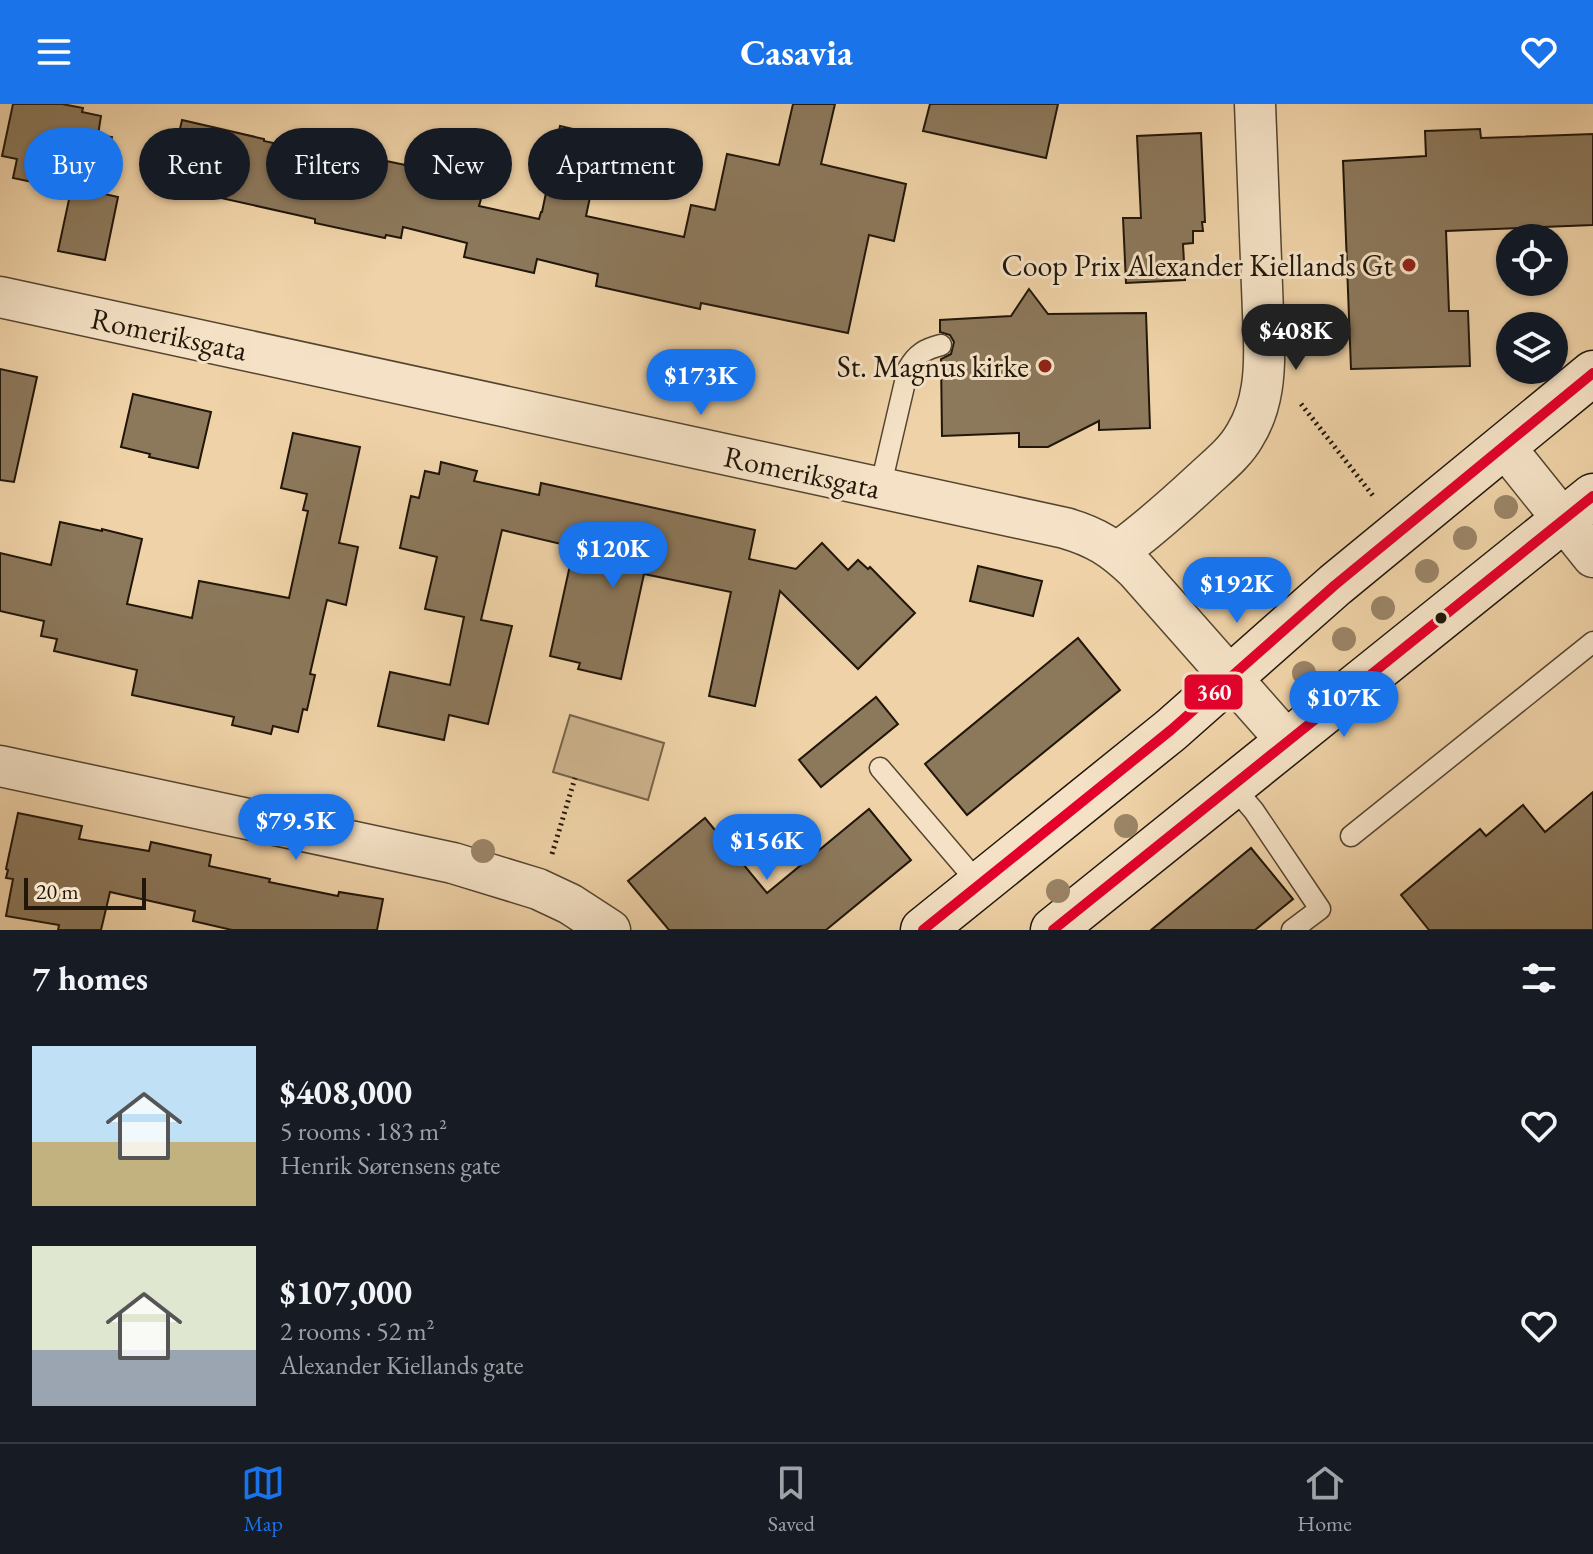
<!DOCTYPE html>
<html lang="en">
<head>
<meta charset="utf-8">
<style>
	:root { --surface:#171b24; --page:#20242c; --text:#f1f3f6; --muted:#9ea1a6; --line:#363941; --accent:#1a73e8 }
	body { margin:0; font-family:"EB Garamond",serif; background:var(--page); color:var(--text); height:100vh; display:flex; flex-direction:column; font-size:30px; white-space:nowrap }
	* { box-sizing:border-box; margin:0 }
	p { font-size:26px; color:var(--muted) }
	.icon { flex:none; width:44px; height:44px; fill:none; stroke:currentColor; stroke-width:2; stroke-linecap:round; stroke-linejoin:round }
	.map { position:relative; height:826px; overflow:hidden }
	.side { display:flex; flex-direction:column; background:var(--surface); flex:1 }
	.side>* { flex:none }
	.banner { position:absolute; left:24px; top:24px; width:800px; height:72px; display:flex; gap:16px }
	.controls { position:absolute; left:1496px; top:120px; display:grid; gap:16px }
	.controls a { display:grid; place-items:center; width:72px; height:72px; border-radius:50%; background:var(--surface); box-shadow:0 2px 6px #0004; font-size:40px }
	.scale { position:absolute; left:24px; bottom:20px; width:122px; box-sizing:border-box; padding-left:8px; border:4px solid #201609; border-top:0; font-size:22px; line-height:28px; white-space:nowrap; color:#201609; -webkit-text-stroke:6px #f5e2c6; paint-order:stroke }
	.price { position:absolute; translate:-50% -68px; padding:0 18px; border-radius:28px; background:var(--accent); color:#fff; font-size:26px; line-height:52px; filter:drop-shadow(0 2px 4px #0008) }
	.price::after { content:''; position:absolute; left:50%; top:48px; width:24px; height:18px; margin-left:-12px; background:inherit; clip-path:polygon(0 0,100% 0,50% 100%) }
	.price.selected { background:#222; color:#fff }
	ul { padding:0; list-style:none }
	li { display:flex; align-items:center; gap:24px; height:200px; padding:0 32px }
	li span { display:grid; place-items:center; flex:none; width:224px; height:160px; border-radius:0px; color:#555 }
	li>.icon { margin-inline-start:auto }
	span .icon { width:96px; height:96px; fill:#fffc; stroke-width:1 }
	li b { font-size:34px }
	h2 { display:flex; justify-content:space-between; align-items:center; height:96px; padding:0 32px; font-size:34px }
	.tag { padding:0 28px; border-radius:36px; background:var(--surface); box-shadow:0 2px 6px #0004; font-size:28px; line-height:72px }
	.tag.selected { background:var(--accent); color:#fff }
	header { display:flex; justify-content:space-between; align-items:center; height:104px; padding:0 32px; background:var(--accent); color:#fff; font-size:36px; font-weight:700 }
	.dock { display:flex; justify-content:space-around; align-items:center; height:112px; border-top:2px solid var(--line); background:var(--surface); font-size:22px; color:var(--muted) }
	.dock a { display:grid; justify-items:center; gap:4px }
	.dock .selected { color:var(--accent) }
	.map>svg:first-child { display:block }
	.green { fill:#ccb28c; stroke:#76644a; stroke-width:2 }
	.building { fill:#8c785b; stroke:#201609; stroke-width:2 }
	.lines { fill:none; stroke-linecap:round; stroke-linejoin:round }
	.lane-casing { stroke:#544530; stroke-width:23 }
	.street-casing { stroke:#544530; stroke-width:43 }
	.secondary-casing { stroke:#201609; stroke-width:47 }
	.path { stroke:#201609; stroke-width:5; stroke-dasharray:2 4; stroke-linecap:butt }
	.lane { stroke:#f5e2c6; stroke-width:20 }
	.street { stroke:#f5e2c6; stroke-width:40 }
	.secondary { stroke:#f5e2c6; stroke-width:44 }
	.bus-1-casing { stroke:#f5e2c6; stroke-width:16 }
	.bus-1 { stroke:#e4002b; stroke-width:10 }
	.tree { fill:#9a8466 }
	.poi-dot { fill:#8f2418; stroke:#f5e2c6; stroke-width:3 }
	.bus-dot { fill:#201609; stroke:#f5e2c6; stroke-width:3 }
	.labels { text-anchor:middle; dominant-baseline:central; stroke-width:6; stroke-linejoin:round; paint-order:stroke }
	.poi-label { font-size:30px; fill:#201609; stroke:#f5e2c6; text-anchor:end }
	.street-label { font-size:30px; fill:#201609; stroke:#f5e2c6 }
	.line-badge { stroke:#f5e2c6; stroke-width:3 }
	.badge-label { font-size:22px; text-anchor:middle; font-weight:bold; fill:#fff }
</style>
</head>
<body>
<header><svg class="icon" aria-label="menu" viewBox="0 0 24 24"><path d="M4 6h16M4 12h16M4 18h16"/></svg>Casavia<svg class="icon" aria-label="heart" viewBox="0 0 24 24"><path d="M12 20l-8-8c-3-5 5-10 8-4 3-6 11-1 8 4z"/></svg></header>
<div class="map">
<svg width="1593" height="826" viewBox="0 0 1593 826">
	<rect width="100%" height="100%" fill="#efd2a7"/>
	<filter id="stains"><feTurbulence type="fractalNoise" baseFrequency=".0025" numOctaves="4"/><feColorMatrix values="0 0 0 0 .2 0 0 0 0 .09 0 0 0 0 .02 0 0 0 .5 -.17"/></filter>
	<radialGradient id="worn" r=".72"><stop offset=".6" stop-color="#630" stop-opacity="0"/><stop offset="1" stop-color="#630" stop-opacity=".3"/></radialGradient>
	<polygon class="green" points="570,611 664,639 648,696 553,668"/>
	<g class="building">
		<polygon points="13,0 62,0 83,4 82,8 101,12 98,31 112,33 100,89 118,93 105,156 58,147 71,86 13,74 17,55 2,52"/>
		<polygon points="793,0 835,0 821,60 906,80 894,137 869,131 848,229 701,199 700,205 596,182 598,170 537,155 534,169 464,153 467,139 403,123 401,134 386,131 385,134 315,119 315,115 167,82 182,16 264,35 264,37 333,52 334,46 472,75 469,92 481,95 479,102 539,115 541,108 542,108 560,22 603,32 586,112 684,133 691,101 715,106 727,50 779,61"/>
		<polygon points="930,0 1058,0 1046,54 923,27"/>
		<polygon points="1480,25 1481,34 1593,30 1593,121 1446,127 1449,207 1468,207 1470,262 1351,265 1343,57 1426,52 1425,27"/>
		<polygon points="1201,29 1205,118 1202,118 1203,127 1193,127 1193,139 1183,140 1185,176 1126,179 1123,114 1141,114 1137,32"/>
		<polygon points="1029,185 1048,210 1146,209 1150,324 1099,326 1099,317 1048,343 1019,343 1019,329 942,332 941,255 951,250 954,238 950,231 940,228 940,216 1011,212"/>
		<polygon points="0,265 37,273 14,378 0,376"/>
		<polygon points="133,290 211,308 198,364 149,353 150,350 121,343"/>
		<polygon points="293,329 360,343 339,439 358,443 346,501 327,496 310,570 315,571 307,606 303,605 298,628 273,622 271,630 232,621 234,613 132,591 137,566 54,547 57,535 41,532 44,517 0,507 0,449 51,461 60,418 102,427 102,425 142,435 127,500 192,514 199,477 289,494 308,407 303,406 307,390 281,384"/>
		<polygon points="441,358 477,367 474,377 539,391 541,379 755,426 749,455 796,465 822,439 848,466 858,456 868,465 870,463 915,509 858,565 780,487 755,602 709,592 731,488 644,470 621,575 578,565 580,559 550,552 574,443 502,426 481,516 512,522 488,620 449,611 444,636 378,622 390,568 450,581 464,513 425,505 437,453 400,444 411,392 419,394 425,367 439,370"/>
		<polygon points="978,462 1042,477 1033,512 970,497"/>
		<polygon points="1078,534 1120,586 967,711 925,660"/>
		<polygon points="876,593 898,620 821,683 799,656"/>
		<polygon points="1593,688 1593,826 1429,826 1401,791 1480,725 1486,732 1523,701 1545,728"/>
		<polygon points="869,705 911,756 826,826 669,826 628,777 705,714 767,789"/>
		<polygon points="18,709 82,722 79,735 149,747 151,738 211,751 209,762 270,775 269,778 338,792 339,788 383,795 377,826 232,826 193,817 195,807 110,788 101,826 58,826 59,821 6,812 13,775 6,774 8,766 6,765"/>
		<polygon points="1251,744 1293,795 1255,826 1151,826"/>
	</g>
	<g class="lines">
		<defs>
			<g id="lane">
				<path d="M880,385l28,-120c8,-15 17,-20 33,-24"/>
				<polyline points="880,664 980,781"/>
				<polyline points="1232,681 1254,707 1320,805 1292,826"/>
				<polyline points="1351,732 1593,538"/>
			</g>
			<g id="street">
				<path d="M0,193l1065,231c31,9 48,20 71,42l151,171"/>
				<polyline points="1504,342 1593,453"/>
				<path d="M1118,448c30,-22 57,-46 85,-72 15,-14 32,-27 42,-45 18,-29 20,-63 19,-96l-9,-235"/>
				<polyline points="0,662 453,759 538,785 570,800 610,826"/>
			</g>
			<g id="secondary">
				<polyline points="923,826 1171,626 1335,481 1593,269"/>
				<polyline points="1053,826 1593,392"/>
			</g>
		</defs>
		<use href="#lane" class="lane-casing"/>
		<use href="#street" class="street-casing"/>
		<use href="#secondary" class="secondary-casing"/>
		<g class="path">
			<polyline points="1301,300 1374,393"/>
			<polyline points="552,750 575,674"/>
		</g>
		<use href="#lane" class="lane"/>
		<use href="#street" class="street"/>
		<use href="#secondary" class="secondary"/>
		<defs>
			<g id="bus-1">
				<polyline points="923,826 1171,626 1335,481 1593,269"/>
				<polyline points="1053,826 1593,392"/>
			</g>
		</defs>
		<use href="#bus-1" class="bus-1-casing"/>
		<use href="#bus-1" class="bus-1"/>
	</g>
	<g class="tree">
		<circle cx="1506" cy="403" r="12"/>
		<circle cx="1465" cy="434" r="12"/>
		<circle cx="1427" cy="467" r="12"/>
		<circle cx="1383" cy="504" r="12"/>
		<circle cx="1344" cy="535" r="12"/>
		<circle cx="1304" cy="569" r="12"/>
		<circle cx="1126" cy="722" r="12"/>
		<circle cx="483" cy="747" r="12"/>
		<circle cx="1058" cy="787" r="12"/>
	</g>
	<g class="poi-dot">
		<circle cx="1409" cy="161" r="8"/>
		<circle cx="1045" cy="262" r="8"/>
	</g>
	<circle class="bus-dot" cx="1441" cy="514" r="7"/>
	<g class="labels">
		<g class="poi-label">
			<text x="1393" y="161">Coop Prix Alexander Kiellands Gt</text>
			<text x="1029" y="262">St. Magnus kirke</text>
		</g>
		<g class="street-label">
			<text transform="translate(169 230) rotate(12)">Romeriksgata</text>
			<text transform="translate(802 368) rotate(12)">Romeriksgata</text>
		</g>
	</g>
	<rect class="line-badge" x="1183" y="569" width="61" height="38" rx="8" fill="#e4002b"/>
	<g class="badge-label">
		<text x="1214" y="596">360</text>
	</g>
	<rect width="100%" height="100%" filter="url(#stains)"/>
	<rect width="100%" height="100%" fill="url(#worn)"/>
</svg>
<div class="controls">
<a><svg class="icon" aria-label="locate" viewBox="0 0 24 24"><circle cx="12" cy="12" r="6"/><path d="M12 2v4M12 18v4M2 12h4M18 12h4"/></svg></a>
<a><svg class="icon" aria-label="layers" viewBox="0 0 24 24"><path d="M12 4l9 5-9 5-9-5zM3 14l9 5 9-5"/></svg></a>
</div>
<div class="scale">20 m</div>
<b class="price selected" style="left:1296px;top:268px">$408K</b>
<b class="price" style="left:701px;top:313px">$173K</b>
<b class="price" style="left:613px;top:486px">$120K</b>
<b class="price" style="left:1237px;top:521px">$192K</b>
<b class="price" style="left:1344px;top:635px">$107K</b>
<b class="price" style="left:296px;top:758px">$79.5K</b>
<b class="price" style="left:767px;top:778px">$156K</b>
<div class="banner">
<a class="tag selected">Buy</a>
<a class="tag">Rent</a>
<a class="tag">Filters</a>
<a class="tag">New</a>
<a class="tag">Apartment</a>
</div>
</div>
<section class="side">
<h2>7 homes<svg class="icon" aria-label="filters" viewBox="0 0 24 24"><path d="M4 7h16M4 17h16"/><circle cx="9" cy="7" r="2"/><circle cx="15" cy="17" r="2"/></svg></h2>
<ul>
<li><span style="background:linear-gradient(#bfe0f5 60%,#c2b280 0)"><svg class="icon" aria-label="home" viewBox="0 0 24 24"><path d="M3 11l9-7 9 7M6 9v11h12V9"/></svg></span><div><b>$408,000</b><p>5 rooms · 183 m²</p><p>Henrik Sørensens gate</p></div><svg class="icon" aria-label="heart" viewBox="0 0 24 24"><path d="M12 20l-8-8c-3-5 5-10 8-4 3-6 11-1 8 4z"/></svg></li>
<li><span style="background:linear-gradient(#dfe7d0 65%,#9aa5b1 0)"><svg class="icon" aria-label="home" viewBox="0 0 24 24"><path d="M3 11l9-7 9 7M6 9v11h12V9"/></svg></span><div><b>$107,000</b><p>2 rooms · 52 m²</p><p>Alexander Kiellands gate</p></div><svg class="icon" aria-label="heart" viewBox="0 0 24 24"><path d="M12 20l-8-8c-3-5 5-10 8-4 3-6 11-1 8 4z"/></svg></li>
</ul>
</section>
<nav class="dock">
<a class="selected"><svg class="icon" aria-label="map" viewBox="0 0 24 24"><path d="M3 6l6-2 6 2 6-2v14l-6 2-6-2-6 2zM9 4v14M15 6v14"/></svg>Map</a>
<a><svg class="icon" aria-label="saved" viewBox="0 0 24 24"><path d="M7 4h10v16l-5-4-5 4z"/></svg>Saved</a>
<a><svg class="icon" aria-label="home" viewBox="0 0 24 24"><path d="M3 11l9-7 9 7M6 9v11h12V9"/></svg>Home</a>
</nav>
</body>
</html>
